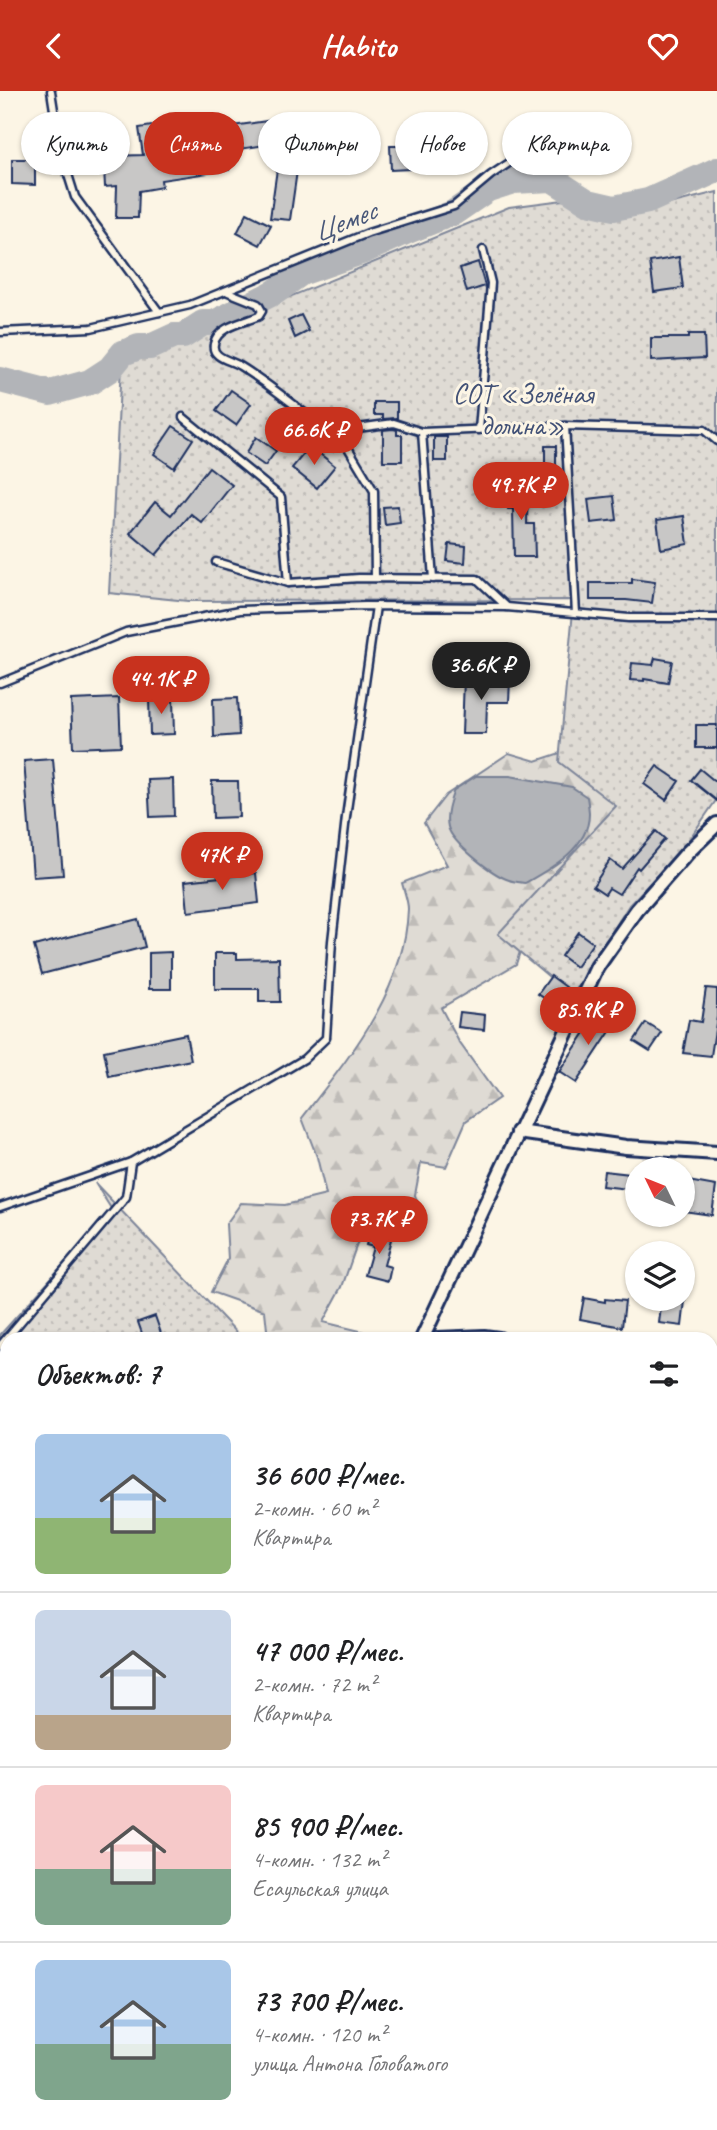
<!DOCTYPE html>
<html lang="ru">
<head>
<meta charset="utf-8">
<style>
	:root { --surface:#fff; --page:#f6f6f6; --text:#202124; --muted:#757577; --line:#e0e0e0; --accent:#c8321e }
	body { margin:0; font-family:Caveat,sans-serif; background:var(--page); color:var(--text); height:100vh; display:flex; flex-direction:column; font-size:26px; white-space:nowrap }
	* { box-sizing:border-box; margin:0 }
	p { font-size:23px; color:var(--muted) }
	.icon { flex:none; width:38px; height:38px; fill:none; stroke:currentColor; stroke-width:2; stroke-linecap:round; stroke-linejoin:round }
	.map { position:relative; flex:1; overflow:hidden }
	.details { position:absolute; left:0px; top:1241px; width:718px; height:800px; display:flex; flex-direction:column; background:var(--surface); border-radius:21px 21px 0 0; box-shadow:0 2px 5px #0004 }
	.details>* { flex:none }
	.top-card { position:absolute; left:21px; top:21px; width:676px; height:63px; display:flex; gap:14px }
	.needle { width:46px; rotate:313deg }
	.buttons { position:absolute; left:625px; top:1066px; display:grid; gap:14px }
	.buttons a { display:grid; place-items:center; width:70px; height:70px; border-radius:50%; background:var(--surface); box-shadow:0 2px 5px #0004; font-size:35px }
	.price { position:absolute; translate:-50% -60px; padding:0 16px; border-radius:24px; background:var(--accent); color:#fff; font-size:23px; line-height:46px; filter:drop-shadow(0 2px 4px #0008) }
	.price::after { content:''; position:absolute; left:50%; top:42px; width:21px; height:16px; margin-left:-10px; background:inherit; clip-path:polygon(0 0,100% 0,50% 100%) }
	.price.active { background:#222; color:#fff }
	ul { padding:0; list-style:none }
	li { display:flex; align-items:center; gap:21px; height:175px; padding:0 35px }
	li+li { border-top:2px solid var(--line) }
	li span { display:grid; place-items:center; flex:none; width:196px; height:140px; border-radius:10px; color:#555 }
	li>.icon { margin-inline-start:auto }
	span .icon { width:84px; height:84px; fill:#fffc; stroke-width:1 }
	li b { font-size:30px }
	h2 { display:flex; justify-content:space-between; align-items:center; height:84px; padding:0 35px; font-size:30px }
	.pill { padding:0 24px; border-radius:32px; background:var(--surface); box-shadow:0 2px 5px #0004; font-size:24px; line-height:63px }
	.pill.active { background:var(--accent); color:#fff }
	header { display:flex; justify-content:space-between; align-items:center; height:91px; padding:0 35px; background:var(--accent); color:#fff; font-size:32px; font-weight:600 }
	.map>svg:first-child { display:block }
	.forest { fill:url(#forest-firs); stroke:#7d8599; stroke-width:2 }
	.park { fill:url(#park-dots); stroke:#7d8599; stroke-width:2 }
	.water { fill:#b2b4b8; stroke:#767f94; stroke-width:2 }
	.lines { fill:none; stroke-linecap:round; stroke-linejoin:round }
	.river { stroke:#b2b4b8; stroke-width:26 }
	.building { fill:#c8c7c6; stroke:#1b2f5e; stroke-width:2 }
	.lane-casing { stroke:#1b2f5e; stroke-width:11 }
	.street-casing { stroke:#1b2f5e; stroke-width:18 }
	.lane { stroke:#fcf5e5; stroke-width:6 }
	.street { stroke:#fcf5e5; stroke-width:12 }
	.labels { text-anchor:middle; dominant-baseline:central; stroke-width:6; stroke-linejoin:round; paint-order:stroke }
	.park-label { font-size:28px; fill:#425176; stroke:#fcf5e5 }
	.water-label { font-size:30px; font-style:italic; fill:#485779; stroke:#fcf5e5 }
</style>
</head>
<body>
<header><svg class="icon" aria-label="back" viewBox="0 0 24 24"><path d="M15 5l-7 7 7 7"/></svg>Habito<svg class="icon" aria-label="heart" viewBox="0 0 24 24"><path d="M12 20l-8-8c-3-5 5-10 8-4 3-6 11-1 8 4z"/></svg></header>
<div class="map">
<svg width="717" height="2039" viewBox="0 0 717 2039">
	<defs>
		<pattern id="forest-firs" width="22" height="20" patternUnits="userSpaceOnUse" patternTransform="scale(1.75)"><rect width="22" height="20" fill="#dfdbd4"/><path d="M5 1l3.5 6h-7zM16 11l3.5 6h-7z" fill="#bfbcb8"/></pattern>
		<pattern id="park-dots" width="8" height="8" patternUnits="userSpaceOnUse" patternTransform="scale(1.75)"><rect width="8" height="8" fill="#dfdbd4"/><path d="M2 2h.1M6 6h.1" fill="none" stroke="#bfbcb8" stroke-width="1.8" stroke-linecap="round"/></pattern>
	</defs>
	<rect width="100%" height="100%" fill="#fcf5e5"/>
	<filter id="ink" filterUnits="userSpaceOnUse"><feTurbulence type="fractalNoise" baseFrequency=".0143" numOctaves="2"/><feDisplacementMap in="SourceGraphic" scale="14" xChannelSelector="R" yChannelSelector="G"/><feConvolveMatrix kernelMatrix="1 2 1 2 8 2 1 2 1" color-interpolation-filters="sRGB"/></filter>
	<g filter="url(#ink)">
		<g class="forest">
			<path d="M569,659l66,49 -108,131 -11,34 -75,44 18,34 40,56 -33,23 -20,46 -25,-4 -6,32 8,24 -59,5 -22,63 -19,35 50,12 -4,5h-101l-3,-28 -54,-19 17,-33 -2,-35 15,-21 44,2 41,-10 -9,-38 -15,-39c48,-62 103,-127 106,-209 0,-8 -4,-18 -6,-26l45,-18 -23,-42 22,-28 63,-42 27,8z"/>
			<polygon points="710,1513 717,1517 717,1745 710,1720"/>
		</g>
		<g class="park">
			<polygon points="717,101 717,708 683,757 629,814 572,905 498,843 616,715 559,671 574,509 188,510 109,502 121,275 509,116 563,109 617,126"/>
			<polygon points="95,1092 243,1248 7,1248 7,2034 710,2034 711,1773 717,1816 717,2039 0,2039 0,1244 112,1119"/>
		</g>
		<path class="water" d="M476,685h34l62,11 15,10c1,6 2,12 2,17 0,34 -39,55 -64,69 -5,-1 -11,-1 -16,-3 -16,-5 -57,-37 -61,-53 -3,-12 2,-26 6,-37z"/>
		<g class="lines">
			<polyline class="river" points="0,289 50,302 90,291 110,278 123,262 139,256 150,256 174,245 183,245 203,232 214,232 275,201 301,182 364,160 408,140 453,122 488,98 513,90 552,88 588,111 614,117 648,110 717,79"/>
		</g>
		<g class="building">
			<polygon points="196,28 197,40 281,28 285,51 226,60 229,79 161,89 162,96 139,100 138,127 116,127 117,95 105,96 104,77 79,80 77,66 143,64 139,37"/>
			<polygon points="364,36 369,67 342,71 338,40"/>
			<polygon points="390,55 409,55 410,78 391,79"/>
			<polygon points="12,68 35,68 35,94 12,93"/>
			<polygon points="277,78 297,80 290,129 270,127"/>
			<polygon points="247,122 271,134 260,154 237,142"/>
			<polygon points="679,166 683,197 654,201 650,171"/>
			<polygon points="478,171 485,195 467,201 460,177"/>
			<polygon points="301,224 309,240 295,247 288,230"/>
			<polygon points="688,244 704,244 705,267 651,270 651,247 688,247"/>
			<polygon points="231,299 251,313 236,334 216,320"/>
			<polygon points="374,311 397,311 397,327 383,328 383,324 374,324"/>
			<polygon points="173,335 193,348 174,377 154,363"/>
			<polygon points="393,338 397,339 397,344 402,344 402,370 383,370 383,339"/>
			<polygon points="256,346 276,360 265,375 246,362"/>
			<rect x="434" y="346" width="13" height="24"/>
			<polygon points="310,355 335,375 317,397 292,377"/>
			<rect x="545" y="355" width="11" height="25"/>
			<polygon points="209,376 232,394 202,432 191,423 156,464 130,442 155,411 171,424"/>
			<polygon points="508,393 528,394 527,433 534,433 535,466 514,466 513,418 508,418"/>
			<polygon points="614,405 617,429 591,432 588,408"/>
			<polygon points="398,415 400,432 385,434 383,416"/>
			<polygon points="684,425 688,453 661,458 657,429"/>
			<polygon points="449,453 466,455 465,472 447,470"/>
			<polygon points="632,488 655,491 652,512 626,509 590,509 590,492 632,492"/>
			<polygon points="655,567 672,570 668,592 644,588 644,590 630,589 632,572 653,574"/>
			<polygon points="464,587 510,588 509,611 487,611 486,643 462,643"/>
			<polygon points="119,607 121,655 73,657 71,609"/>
			<polygon points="149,607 173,607 174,643 150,644"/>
			<polygon points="237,607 239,644 214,646 213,608"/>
			<rect x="696" y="634" width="21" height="23"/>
			<polygon points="53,668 63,784 33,786 24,670"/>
			<polygon points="657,675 679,690 666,709 644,693"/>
			<polygon points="700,678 717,692 717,710 691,689"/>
			<polygon points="173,688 174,725 150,726 148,689"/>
			<polygon points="212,690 238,690 239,726 213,727"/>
			<polygon points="656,740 665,748 639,778 637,776 619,803 609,797 605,803 593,795 610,769 622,778"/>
			<polygon points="256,782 259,812 188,821 185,790"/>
			<polygon points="138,828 145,856 42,883 34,855"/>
			<polygon points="578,841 593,852 576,876 561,865"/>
			<polygon points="171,861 171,898 149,898 149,862"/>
			<polygon points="215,862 237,862 237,868 279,867 280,911 259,911 259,898 215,898"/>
			<polygon points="551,885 566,896 554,914 538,903"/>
			<polygon points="706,897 717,898 717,926 711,965 683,962 689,929 701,931"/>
			<polygon points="600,919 617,930 576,992 559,981"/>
			<polygon points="460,921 485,924 484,939 458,936"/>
			<polygon points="646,932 662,942 650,960 634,950"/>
			<polygon points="186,943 191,969 109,986 104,960"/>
			<polygon points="604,1080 630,1083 628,1098 602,1095"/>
			<polygon points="688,1090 716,1095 712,1124 683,1120"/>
			<polygon points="370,1139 392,1145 384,1174 391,1176 388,1190 365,1184 373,1156 366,1154"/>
			<polygon points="584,1207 605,1211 605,1208 625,1210 622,1236 580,1228"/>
			<polygon points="662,1208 685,1210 682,1235 659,1232"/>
			<polygon points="155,1225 163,1248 144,1248 138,1231"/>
		</g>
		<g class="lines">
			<defs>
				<g id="lane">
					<polyline points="51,0 60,58 75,106 159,221"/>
					<path d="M228,201l30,12 4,7 -3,5c-13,6 -42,10 -45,28 -3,14 17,16 26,22 31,19 60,44 89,66l65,-9 28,9 143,-6 139,4 13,11"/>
					<polyline points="0,241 91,237 190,214 368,142 454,115 491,84 521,64 568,51 608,49"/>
					<polyline points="183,326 281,406 288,492"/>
					<polyline points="565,335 576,522"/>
					<polyline points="479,339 491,192 483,159"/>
					<polyline points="338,340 374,400 375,487"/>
					<polyline points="422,341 433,488"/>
					<polyline points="216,471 288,492 359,487 477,488 507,516"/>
					<polyline points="0,592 126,541 240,519 365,515 507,516 629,527 717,527"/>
					<polyline points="0,1116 131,1071 304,968 326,947 332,850 346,726 376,515"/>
					<polyline points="0,1255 126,1106 131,1071"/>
					<polyline points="0,1355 7,1357"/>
					<polyline points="0,1742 7,1742"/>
					<polyline points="0,1812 7,1784"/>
					<polyline points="515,2034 548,2039"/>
					<polyline points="166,2039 168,2034"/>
				</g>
				<g id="street">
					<polyline points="518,1041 626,1056 717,1062"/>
					<polyline points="422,1248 597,876 637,819 687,762 717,733"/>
					<polyline points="438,1248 484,1246 499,1248"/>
					<polyline points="710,1277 717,1277"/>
					<polyline points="710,1487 717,1488"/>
					<polyline points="618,2039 619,2034"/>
				</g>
			</defs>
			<use href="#lane" class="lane-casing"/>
			<use href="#street" class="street-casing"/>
			<use href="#lane" class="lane"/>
			<use href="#street" class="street"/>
		</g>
	</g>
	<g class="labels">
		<g class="park-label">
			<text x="523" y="302">СОТ «Зелёная<tspan x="523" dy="32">долина»</tspan></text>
		</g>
		<g class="water-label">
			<text transform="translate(344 130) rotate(-22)">Цемес</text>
		</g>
	</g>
</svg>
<div class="buttons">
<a><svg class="needle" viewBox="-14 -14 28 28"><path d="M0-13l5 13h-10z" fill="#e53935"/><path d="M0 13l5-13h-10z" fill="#757577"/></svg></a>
<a><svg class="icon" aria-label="layers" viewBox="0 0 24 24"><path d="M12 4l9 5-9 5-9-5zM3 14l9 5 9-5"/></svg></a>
</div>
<b class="price" style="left:314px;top:376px">66.6K ₽</b>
<b class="price" style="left:521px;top:431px">49.7K ₽</b>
<b class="price active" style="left:481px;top:611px">36.6K ₽</b>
<b class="price" style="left:161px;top:625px">44.1K ₽</b>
<b class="price" style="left:222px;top:801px">47K ₽</b>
<b class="price" style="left:588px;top:956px">85.9K ₽</b>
<b class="price" style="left:379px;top:1165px">73.7K ₽</b>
<div class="top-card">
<a class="pill">Купить</a>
<a class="pill active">Снять</a>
<a class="pill">Фильтры</a>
<a class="pill">Новое</a>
<a class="pill">Квартира</a>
</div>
<section class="details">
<h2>Объектов: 7<svg class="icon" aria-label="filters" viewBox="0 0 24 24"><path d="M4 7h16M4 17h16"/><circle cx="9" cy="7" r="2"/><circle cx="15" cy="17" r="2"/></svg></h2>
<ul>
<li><span style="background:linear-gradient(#a9c7e8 60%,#8fb573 0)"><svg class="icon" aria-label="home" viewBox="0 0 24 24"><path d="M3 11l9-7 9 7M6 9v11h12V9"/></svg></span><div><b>36 600 ₽/мес.</b><p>2-комн. · 60 m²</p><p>Квартира</p></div></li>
<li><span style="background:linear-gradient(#c9d6e8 75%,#b9a48a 0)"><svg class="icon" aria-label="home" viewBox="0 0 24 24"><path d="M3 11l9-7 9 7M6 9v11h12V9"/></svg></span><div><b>47 000 ₽/мес.</b><p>2-комн. · 72 m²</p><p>Квартира</p></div></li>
<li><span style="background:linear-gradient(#f6c9c9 60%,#7fa58c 0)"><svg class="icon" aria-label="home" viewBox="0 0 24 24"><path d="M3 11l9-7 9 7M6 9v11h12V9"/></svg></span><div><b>85 900 ₽/мес.</b><p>4-комн. · 132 m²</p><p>Есаульская улица</p></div></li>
<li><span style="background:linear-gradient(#a9c7e8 60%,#7fa58c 0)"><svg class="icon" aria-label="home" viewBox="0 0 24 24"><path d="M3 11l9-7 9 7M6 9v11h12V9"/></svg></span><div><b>73 700 ₽/мес.</b><p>4-комн. · 120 m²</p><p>улица Антона Головатого</p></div></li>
</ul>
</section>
</div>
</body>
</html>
